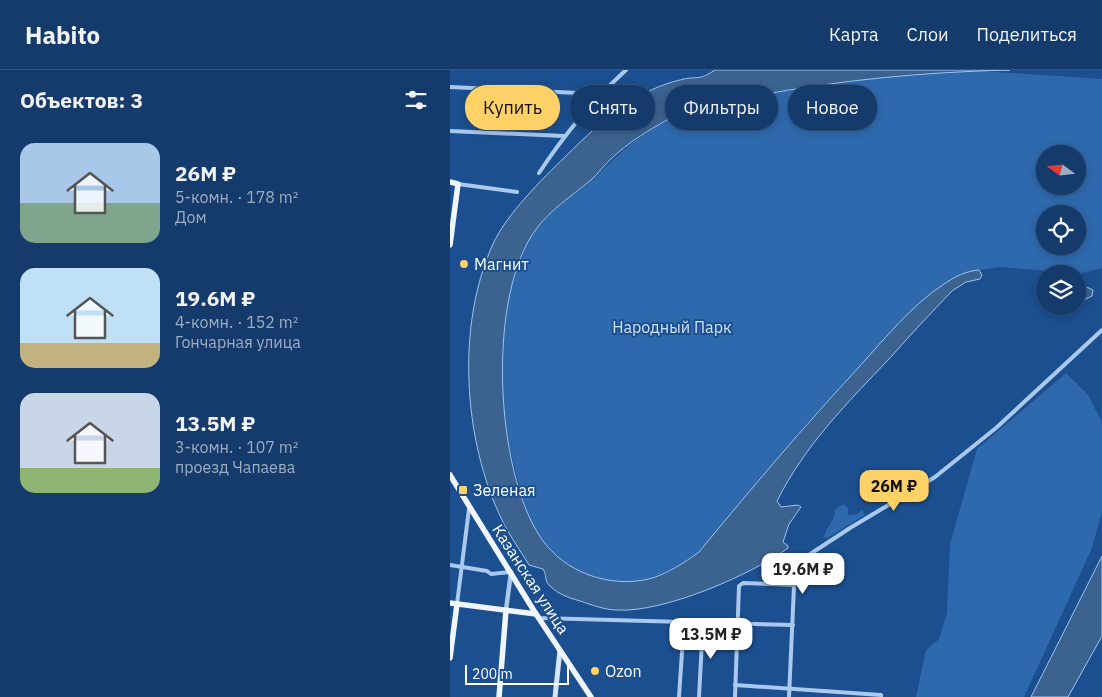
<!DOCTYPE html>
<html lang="ru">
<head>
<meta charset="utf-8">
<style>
	:root { --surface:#143b6b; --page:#1d4271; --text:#f1f3f6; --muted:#9dadc1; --line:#33557e; --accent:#ffd166 }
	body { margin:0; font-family:"IBM Plex Sans",sans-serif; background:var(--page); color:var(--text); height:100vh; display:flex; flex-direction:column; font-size:19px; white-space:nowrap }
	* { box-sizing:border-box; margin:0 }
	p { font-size:16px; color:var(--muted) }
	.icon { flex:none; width:28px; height:28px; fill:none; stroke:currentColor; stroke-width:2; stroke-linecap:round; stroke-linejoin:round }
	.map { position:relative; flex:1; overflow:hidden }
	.sheet { display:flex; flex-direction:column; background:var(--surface); width:450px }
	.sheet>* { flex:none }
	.banner { position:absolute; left:15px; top:15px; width:475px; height:45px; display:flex; gap:10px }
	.needle { width:32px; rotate:285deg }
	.tools { position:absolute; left:586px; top:75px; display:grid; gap:10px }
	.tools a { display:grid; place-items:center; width:50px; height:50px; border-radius:50%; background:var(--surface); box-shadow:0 2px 8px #0003,0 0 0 1px var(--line); font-size:25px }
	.scale { position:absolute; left:15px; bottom:12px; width:104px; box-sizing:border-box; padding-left:5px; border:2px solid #fff; border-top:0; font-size:14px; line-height:18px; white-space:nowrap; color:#fff; -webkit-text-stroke:4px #1b4f8f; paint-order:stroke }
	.price { position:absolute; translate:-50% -42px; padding:0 11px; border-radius:10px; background:#fff; color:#222; font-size:16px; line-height:32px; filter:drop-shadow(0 1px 2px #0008) }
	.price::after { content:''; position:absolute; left:50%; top:30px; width:15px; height:11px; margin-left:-8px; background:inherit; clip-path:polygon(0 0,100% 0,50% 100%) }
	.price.active { background:var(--accent); color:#111 }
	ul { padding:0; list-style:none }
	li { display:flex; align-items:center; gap:15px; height:125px; padding:0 20px }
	li span { display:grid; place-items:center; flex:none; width:140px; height:100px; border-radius:15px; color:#555 }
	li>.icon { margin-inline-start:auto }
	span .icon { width:60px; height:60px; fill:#fffc; stroke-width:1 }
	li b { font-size:21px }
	h2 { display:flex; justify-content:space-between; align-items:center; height:60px; padding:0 20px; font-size:21px }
	.tag { padding:0 18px; border-radius:22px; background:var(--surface); box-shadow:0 2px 8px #0003,0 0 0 1px var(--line); font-size:18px; line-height:45px }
	.tag.active { background:var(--accent); color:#111 }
	header { display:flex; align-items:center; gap:30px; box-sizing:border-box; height:70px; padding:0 25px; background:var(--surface); border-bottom:1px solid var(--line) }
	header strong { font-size:24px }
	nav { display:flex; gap:28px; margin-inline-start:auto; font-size:18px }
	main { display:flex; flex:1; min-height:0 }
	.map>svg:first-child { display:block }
	.green { fill:#2e69ad; fill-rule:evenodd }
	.water { fill:#3c6290; stroke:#9cc4f0 }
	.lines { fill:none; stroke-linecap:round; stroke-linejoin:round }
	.minor { stroke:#a9c9ee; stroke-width:4 }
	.tertiary { stroke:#a9c9ee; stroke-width:4.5 }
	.secondary { stroke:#d6e6fa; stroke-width:5 }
	.primary { stroke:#f0f6ff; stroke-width:5.5 }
	.poi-dot { fill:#ffd166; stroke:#1b4f8f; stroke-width:2 }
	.labels { text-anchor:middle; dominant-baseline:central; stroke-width:4; stroke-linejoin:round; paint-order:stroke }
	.poi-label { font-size:16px; fill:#fff; stroke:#1b4f8f; text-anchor:start }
	.park-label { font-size:16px; fill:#cfe3fa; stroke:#1b4f8f }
	.street-label { font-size:16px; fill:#fff; stroke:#1b4f8f }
</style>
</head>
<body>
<header>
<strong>Habito</strong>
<nav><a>Карта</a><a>Слои</a><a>Поделиться</a></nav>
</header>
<main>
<section class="sheet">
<h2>Объектов: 3<svg class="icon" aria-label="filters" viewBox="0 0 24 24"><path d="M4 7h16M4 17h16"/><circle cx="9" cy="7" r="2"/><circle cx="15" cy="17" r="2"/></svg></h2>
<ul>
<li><span style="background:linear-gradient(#a9c7e8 60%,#7fa58c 0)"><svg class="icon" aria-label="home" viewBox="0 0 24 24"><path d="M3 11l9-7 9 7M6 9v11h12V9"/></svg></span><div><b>26M ₽</b><p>5-комн. · 178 m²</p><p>Дом</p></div></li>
<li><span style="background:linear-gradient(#bfe0f5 75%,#c2b280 0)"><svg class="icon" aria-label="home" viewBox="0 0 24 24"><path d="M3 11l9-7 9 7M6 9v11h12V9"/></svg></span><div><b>19.6M ₽</b><p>4-комн. · 152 m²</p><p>Гончарная улица</p></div></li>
<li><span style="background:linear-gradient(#c9d6e8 75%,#8fb573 0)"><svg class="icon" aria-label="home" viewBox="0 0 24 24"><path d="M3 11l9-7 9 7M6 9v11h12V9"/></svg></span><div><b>13.5M ₽</b><p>3-комн. · 107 m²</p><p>проезд Чапаева</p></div></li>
</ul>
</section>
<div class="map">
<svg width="652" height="627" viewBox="0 0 652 627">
	<rect width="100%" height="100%" fill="#1b4f8f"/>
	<g class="green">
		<path d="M530,1l122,8v189l-24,6 -77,-7 -29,4 -28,13 -61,57 -76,82 -108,129c-15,10 -31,21 -48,26 -40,12 -86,-5 -110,-39 -11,-15 -16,-34 -21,-51 -21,-71 -28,-154 -1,-225 5,-11 10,-25 18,-35 15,-20 38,-33 56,-49 26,-24 41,-41 73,-59 28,-14 61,-18 91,-24 74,-14 148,-22 223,-25zM595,84h33v32h-33zM595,144h33v32h-33z"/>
		<polygon points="616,303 638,325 652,352 652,442 642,478 574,627 466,627 476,580 489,569 497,543 500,474 527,379"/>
		<path d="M393,434l5,4v7l9,-1 5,-4 3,5 -38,23 -3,-1c2,-10 11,-16 11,-27z"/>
	</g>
	<g class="water">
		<path d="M265,0h295c-86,2 -170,10 -255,26 -29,6 -61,10 -88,24 -20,11 -39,23 -55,38 -8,7 -14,16 -21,22 -18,15 -40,29 -54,48 -51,66 -42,243 4,310 24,35 68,50 108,41 18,-5 35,-16 50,-27 52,-63 105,-126 161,-186 25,-28 52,-61 84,-82 10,-7 22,-13 35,-14l3,5 -2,4 -14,3 -14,9c-21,22 -42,44 -62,67 -42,44 -85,87 -113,143l4,6 17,-2 3,2 -12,17 -6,18 5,4v2c-37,27 -125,65 -171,62 -12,0 -25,-5 -37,-9 -11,-3 -22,-7 -30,-15 -6,-5 -3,-11 -7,-17l-14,-4c-9,-15 -20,-30 -27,-45 -39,-80 -46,-195 -9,-276 13,-29 49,-65 72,-87 20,-20 40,-39 63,-54 15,-10 34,-19 52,-23 17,-5 17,2 35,-10z"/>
		<polygon points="628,213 643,220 642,226 634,230 628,228"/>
		<polygon points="652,486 652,566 618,627 581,627"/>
	</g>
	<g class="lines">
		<g class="minor">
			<polyline points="0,17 150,24"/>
			<polyline points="0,61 114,66"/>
			<path d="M89,103c25,-38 53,-72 87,-103"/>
			<polyline points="8,114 67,122"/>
			<polyline points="0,495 37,501 41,504 61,502"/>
			<polyline points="7,534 19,439"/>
			<polyline points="88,546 90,548 343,555"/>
			<polyline points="285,615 431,625 431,627"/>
			<polyline points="229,627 234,552"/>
			<polyline points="249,627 253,552"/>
			<polyline points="285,627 289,516 293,513 344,515"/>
			<polyline points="339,627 345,494 400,458 485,407 546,358 652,260"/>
		</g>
		<polyline class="tertiary" points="56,540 61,502"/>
		<polyline class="secondary" points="105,627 110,580"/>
		<g class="primary">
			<polyline points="0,112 8,114 0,175"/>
			<polyline points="0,405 86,544 141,627"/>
			<polyline points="0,533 86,544"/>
			<polyline points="0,588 7,534"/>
			<polyline points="49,627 56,540"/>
		</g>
	</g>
	<g class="poi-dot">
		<circle cx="14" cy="194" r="5"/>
		<rect x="8" y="415" width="10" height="10" rx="2.5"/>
		<circle cx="145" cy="601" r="5"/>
	</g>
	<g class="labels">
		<g class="poi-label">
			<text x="24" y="194">Магнит</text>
			<text x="23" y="420">Зеленая</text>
			<text x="155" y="601">Ozon</text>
		</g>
		<g class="park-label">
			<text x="222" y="257">Народный Парк</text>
		</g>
		<g class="street-label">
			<text transform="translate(81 509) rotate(57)">Казанская улица</text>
		</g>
	</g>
</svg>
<div class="tools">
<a><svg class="needle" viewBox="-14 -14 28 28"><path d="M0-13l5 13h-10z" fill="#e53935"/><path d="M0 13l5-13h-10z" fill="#9dadc1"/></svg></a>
<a><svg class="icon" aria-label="locate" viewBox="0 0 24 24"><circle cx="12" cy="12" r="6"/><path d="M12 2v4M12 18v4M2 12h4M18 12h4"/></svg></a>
<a><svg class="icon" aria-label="layers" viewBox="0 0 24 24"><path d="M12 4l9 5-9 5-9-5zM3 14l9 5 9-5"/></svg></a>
</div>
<div class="scale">200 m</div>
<b class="price active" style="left:444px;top:442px">26M ₽</b>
<b class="price" style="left:353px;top:525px">19.6M ₽</b>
<b class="price" style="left:261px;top:590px">13.5M ₽</b>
<div class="banner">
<a class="tag active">Купить</a>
<a class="tag">Снять</a>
<a class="tag">Фильтры</a>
<a class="tag">Новое</a>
</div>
</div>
</main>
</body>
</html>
